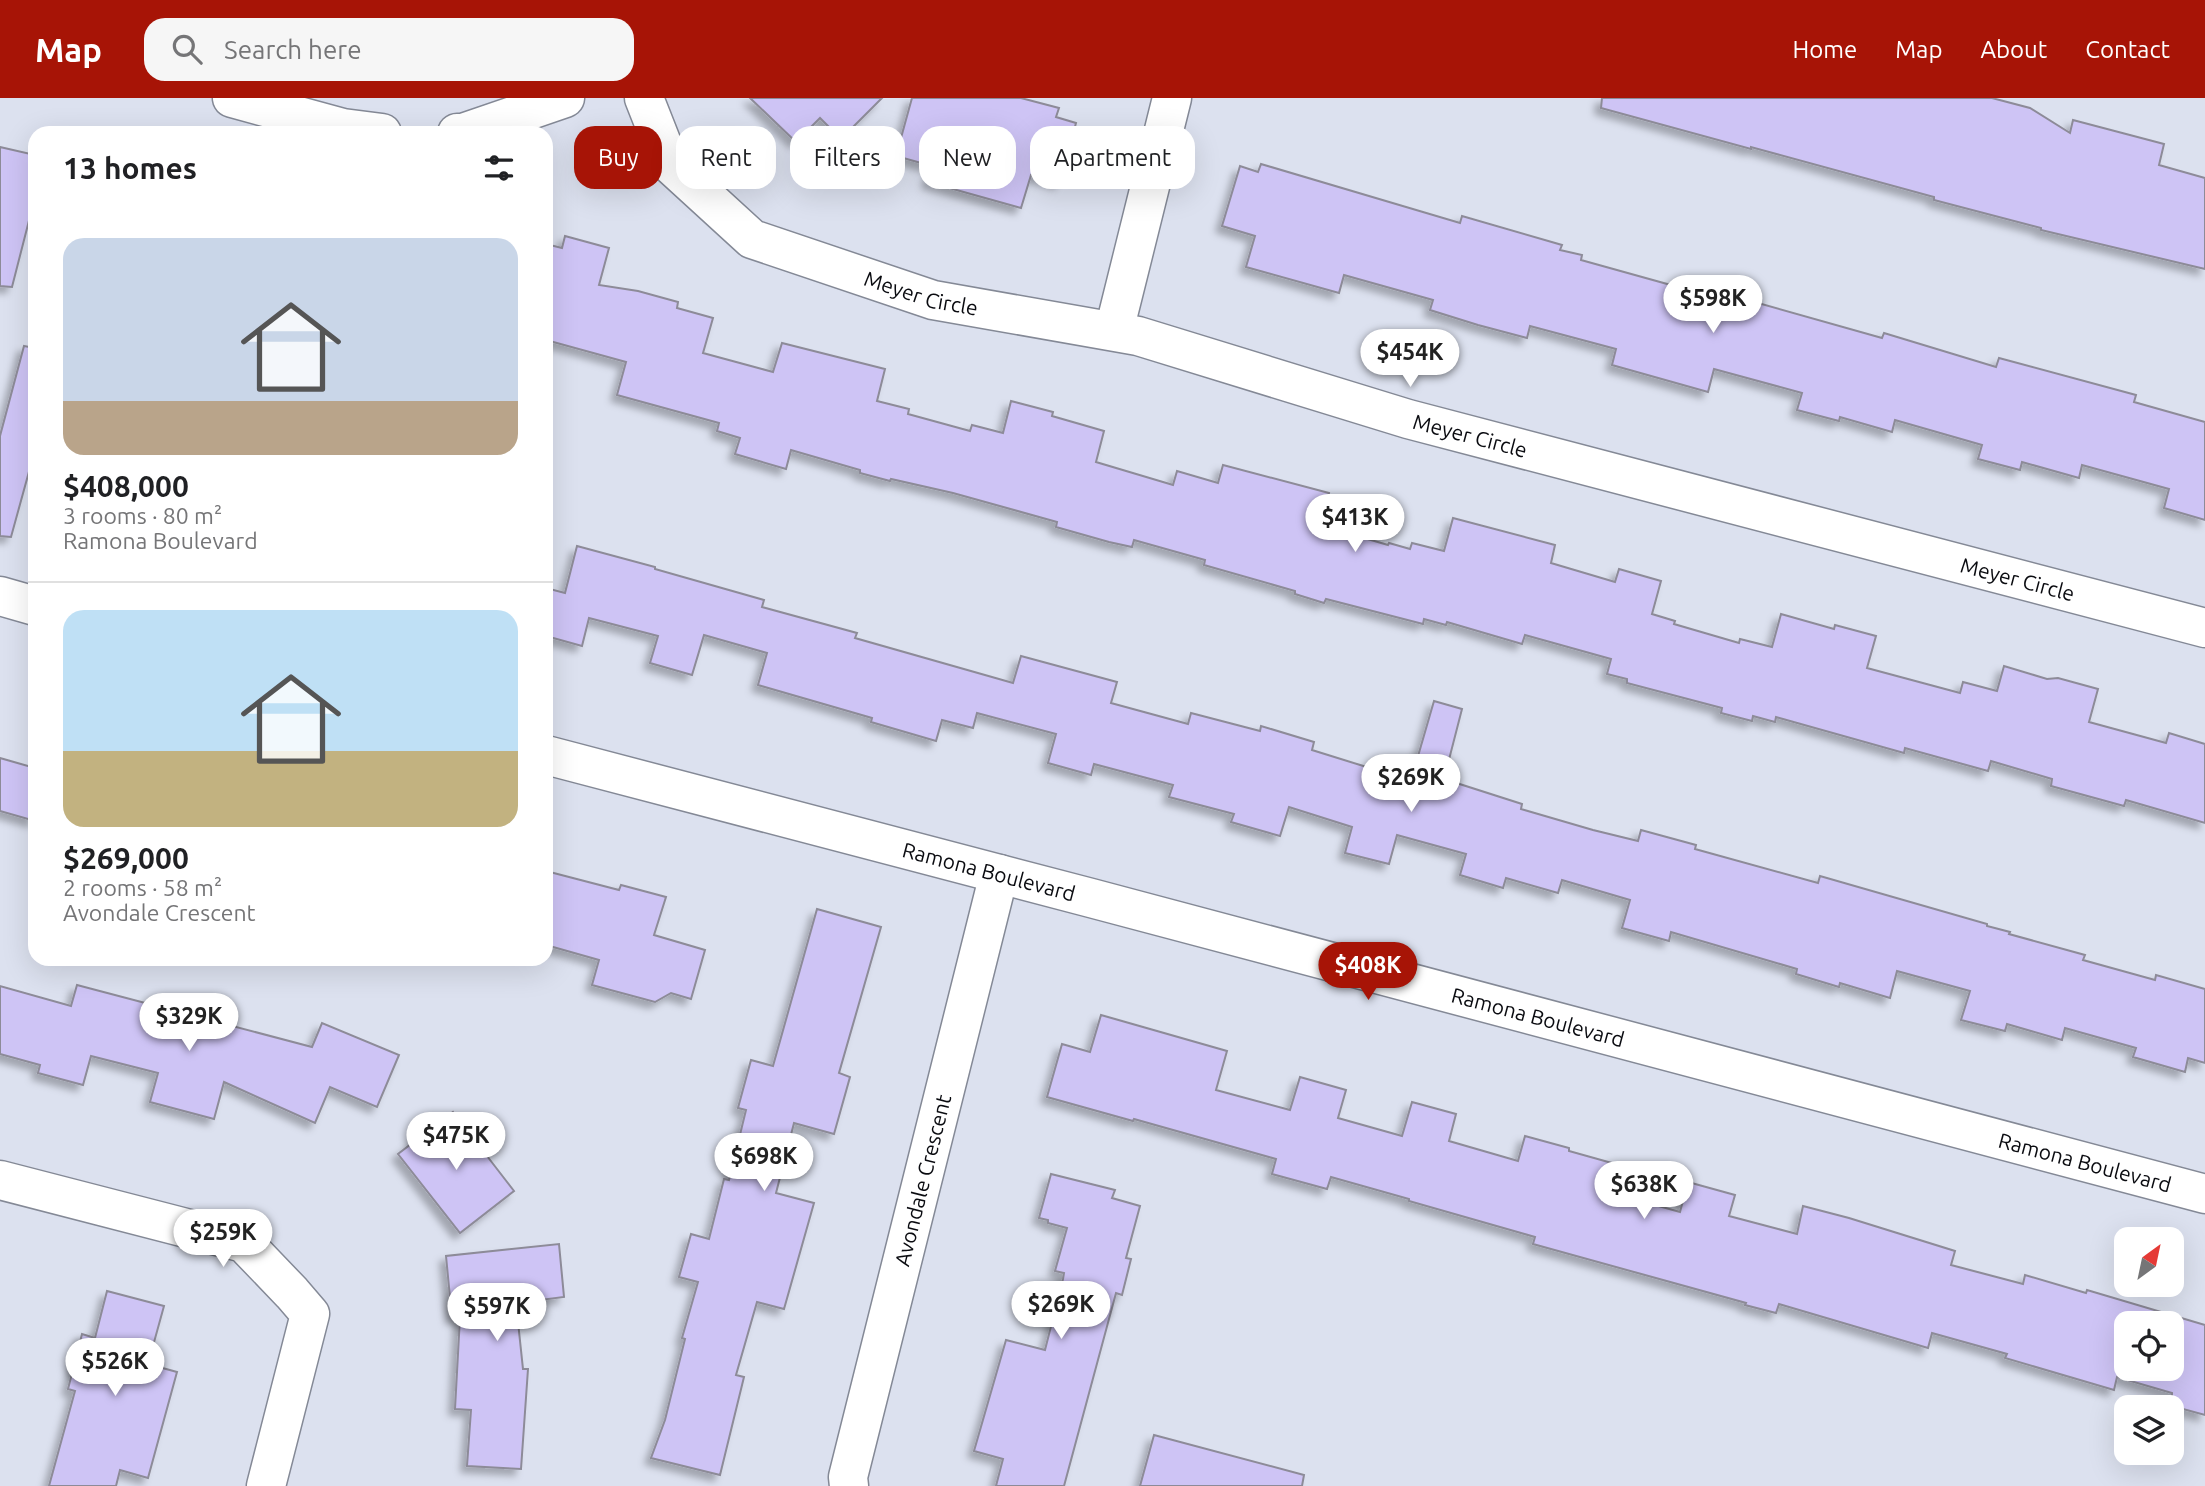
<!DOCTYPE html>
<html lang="en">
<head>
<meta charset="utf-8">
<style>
	:root { --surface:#fff; --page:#f6f6f6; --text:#202124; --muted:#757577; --line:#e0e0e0; --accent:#a71406 }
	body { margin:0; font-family:Ubuntu,sans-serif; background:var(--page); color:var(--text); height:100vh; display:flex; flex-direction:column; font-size:26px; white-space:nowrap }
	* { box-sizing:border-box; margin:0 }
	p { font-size:23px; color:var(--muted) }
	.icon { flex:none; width:38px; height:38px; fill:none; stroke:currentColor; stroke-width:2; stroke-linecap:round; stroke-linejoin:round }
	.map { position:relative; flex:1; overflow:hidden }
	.drawer { position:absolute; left:28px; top:28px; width:525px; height:840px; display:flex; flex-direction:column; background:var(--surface); border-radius:21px; box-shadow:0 7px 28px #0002 }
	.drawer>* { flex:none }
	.guide { position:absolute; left:574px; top:28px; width:665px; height:63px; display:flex; gap:14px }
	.needle { width:46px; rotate:33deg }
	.controls { position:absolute; left:2114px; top:1129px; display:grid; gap:14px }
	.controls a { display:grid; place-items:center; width:70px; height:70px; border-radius:14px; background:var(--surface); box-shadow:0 7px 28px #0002; font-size:35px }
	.price { position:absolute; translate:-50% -60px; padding:0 16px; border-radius:24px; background:#fff; color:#222; font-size:23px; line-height:46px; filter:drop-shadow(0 2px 4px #0008) }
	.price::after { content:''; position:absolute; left:50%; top:42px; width:21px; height:16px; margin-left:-10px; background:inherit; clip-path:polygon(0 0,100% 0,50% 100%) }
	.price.active { background:var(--accent); color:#fff }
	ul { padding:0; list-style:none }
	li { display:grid; align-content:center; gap:14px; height:371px; padding:0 35px }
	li+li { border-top:2px solid var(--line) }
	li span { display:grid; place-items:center; height:217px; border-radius:21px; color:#555 }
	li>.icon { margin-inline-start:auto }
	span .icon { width:126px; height:126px; fill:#fffc; stroke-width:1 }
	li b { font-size:30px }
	h2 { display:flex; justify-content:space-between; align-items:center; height:84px; padding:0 35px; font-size:30px }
	.pill { padding:0 24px; border-radius:21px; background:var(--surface); box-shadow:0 7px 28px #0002; font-size:24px; line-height:63px }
	.pill.active { background:var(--accent); color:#fff }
	header { display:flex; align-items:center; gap:42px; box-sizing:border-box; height:98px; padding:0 35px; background:var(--accent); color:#fff }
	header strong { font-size:33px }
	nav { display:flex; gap:38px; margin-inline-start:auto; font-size:24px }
	.search { width:490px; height:63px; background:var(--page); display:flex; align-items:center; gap:18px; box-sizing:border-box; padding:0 24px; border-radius:21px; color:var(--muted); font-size:26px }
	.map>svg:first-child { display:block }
	.building { fill:#cec4f5; stroke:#8d8b98; stroke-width:2; fill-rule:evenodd; filter:url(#shadow) }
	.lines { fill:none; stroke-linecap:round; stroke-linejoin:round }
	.minor-casing { stroke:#848996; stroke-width:41 }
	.minor { stroke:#fff; stroke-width:38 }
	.labels { text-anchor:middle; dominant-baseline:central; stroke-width:5; stroke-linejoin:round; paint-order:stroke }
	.street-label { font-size:21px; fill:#0a0b10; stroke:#fff }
</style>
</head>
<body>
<header>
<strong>Map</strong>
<div class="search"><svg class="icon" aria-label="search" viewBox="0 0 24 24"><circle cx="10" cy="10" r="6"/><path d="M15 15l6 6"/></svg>Search here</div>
<nav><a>Home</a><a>Map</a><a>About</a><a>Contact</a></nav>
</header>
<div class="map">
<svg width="2205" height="1388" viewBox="0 0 2205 1388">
	<defs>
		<filter id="shadow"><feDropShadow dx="-6" dy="6" stdDeviation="3.5" flood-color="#0004"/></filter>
	</defs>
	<rect width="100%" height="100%" fill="#dce1ef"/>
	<g class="building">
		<polygon points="750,0 882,0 841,41 820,20 796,44"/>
		<polygon points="912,0 1021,0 1059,10 1056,19 1076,25 1060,85 1031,77 1021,110 928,84 932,68 896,58"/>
		<polygon points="1602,0 1992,0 2030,10 2070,35 2073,22 2164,46 2159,67 2205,80 2205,171 2041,132 2041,130 1934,102 1934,99 1751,49 1751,51 1601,10"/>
		<polygon points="0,49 35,57 35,99 12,189 0,188"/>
		<polygon points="1261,66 1460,125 1462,118 1562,147 1560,152 1582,157 1581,162 1696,194 1697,192 1718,198 1719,194 1882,240 1884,235 1996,269 1999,260 2136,297 2134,304 2205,324 2205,422 2164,410 2169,391 2082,367 2079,380 2022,364 2020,372 1978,361 1982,347 1895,322 1892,334 1840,319 1839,323 1797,312 1802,295 1714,271 1708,294 1612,267 1616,251 1530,228 1527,240 1478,227 1430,212 1433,202 1344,177 1339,195 1246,169 1255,138 1222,128 1240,68 1258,74"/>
		<polygon points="565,138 609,150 599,187 638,193 678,204 677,210 713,220 703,255 773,274 782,245 885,271 877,303 909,311 908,316 970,333 972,327 1003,335 1011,303 1053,314 1052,318 1104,333 1096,364 1173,387 1177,373 1218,385 1223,367 1329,395 1320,427 1388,447 1389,445 1410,451 1412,445 1444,453 1453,420 1555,447 1551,465 1615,484 1619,471 1661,483 1652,516 1675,523 1674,526 1739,545 1740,541 1772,549 1781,516 1834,531 1835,527 1876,538 1867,570 1960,595 1963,584 1997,593 2004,568 2047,581 2058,580 2098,591 2089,624 2166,645 2169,635 2205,646 2205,725 2126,702 2124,708 2051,688 2052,681 1991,663 1988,673 1905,650 1904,655 1776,619 1775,624 1753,618 1752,623 1721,615 1722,610 1627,585 1627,581 1607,576 1611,561 1525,537 1522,546 1447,524 1446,527 1424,521 1423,526 1326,501 1324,505 1295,496 1295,493 1204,467 1205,462 1134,442 1132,449 1109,444 1056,429 1057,424 953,395 891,381 890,383 860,375 860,372 791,352 786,371 735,356 740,340 717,333 719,325 617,297 626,264 546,242 546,146 562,150"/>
		<polygon points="24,248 35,250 35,371 30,370 11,439 0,438 0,338"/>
		<polygon points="577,448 655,469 655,471 764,502 762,509 857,535 855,540 1013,585 1021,558 1117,584 1111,605 1188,626 1191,615 1260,633 1261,628 1314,644 1312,652 1389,676 1391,666 1414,672 1434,603 1462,611 1444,681 1522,706 1521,711 1593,732 1638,743 1641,732 1696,747 1695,751 1818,785 1820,778 1987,826 1987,828 2010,834 2009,836 2085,857 2083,862 2155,882 2156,877 2205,891 2205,965 2188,960 2185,974 2133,959 2136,950 2065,930 2062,942 2007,926 2005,933 1961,922 1970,893 1897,873 1890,900 1840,885 1839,889 1796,876 1797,871 1671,834 1669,843 1622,830 1630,802 1562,782 1558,795 1506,780 1503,790 1460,777 1466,756 1397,737 1389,766 1345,755 1352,729 1289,709 1280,738 1231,724 1234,716 1169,699 1173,687 1094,666 1091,677 1048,665 1056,636 977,615 973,630 942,622 936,643 871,624 872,620 758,587 767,555 704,537 692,577 650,565 658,538 589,520 582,548 546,538 546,490 565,495"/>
		<polygon points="0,660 35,670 35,723 0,713"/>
		<polygon points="546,773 619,792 621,787 666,799 654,837 705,852 691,901 671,895 655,904 592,887 599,862 546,847"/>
		<polygon points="817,811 881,829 839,975 850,979 834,1036 794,1025 776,1095 814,1105 784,1211 757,1204 736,1277 744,1279 720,1377 651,1360 665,1322 685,1241 682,1240 698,1184 679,1179 691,1136 709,1141 724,1081 729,1082 746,1012 738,1010 751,962 773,968"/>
		<polygon points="77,887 312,949 322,925 399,957 377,1009 330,989 315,1025 224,984 214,1021 150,1004 158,975 91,958 83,987 38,975 40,967 0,956 0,888 71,908"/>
		<path d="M1101,917l126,36 -11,39 74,20 10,-33 46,13 -8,28 64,18 10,-34 44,12 -7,27 69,20 7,-25 44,12v3l50,14 -7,28 68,19 8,-30 47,13 -6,21 68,18 6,-28 46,12 106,33 -4,14 72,19 2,-9 61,18 1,-3 118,35v90l-33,-9v-13l-55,-16 -3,13 -109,-32 2,-4 -75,-21 -4,15 -149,-44 -3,9 -31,-8 1,-2 -213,-59 2,-7 -126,-36v-2l-78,-22 -4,12 -55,-15 4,-15 -142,-40 -1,2 -86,-24 15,-53 28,8zM2126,1225h46v45h-46z"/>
		<polygon points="453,1014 514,1093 460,1135 398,1056"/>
		<polygon points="1051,1076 1115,1092 1112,1100 1140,1108 1126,1160 1131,1161 1122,1197 1116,1195 1064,1388 996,1388 1003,1361 974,1353 1006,1242 1045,1252 1063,1181 1064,1175 1055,1173 1067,1130 1048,1125 1048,1122 1039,1120"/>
		<polygon points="559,1146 564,1199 516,1205 523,1271 528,1271 521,1371 467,1368 471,1312 455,1311 460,1219 452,1220 446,1158"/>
		<polygon points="107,1193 164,1208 148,1266 177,1274 148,1380 120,1372 116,1388 49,1388 75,1293 68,1291 82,1236 95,1240"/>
		<polygon points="1154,1337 1304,1377 1302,1388 1140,1388"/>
	</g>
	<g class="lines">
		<defs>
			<g id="minor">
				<polyline points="232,0 343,30 382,35"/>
				<path id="s1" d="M644,0l26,66 82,75 181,61 205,36 270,83 797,209"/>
				<polyline points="457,35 463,35 565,0"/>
				<polyline points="1114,233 1172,0"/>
				<polyline points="0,498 35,508"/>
				<path id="s2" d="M546,657l545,143 1114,296"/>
				<polyline points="0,1082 244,1145 292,1195 310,1216 266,1388"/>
				<path id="s3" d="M849,1388l-1,-9 151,-603"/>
			</g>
		</defs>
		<use href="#minor" class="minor-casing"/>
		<use href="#minor" class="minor"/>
	</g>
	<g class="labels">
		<g class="street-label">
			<text stroke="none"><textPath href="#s1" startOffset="360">Meyer Circle</textPath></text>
			<text stroke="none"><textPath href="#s1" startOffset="928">Meyer Circle</textPath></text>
			<text stroke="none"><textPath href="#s1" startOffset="1494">Meyer Circle</textPath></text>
			<text stroke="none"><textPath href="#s2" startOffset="458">Ramona Boulevard</textPath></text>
			<text stroke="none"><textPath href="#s2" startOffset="1026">Ramona Boulevard</textPath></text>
			<text stroke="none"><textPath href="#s2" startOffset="1592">Ramona Boulevard</textPath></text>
			<text stroke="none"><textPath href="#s3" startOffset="315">Avondale Crescent</textPath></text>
		</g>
	</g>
</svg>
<div class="controls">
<a><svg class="needle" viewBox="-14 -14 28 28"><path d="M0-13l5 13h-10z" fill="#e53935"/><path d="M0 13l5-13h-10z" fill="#757577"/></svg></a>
<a><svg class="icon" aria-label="locate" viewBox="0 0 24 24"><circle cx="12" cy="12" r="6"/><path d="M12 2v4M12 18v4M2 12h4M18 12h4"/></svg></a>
<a><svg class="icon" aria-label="layers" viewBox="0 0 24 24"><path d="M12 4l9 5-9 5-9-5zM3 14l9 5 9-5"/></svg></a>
</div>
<b class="price" style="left:1713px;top:237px">$598K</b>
<b class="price" style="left:1410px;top:291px">$454K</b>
<b class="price" style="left:1355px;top:456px">$413K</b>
<b class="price" style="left:1411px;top:716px">$269K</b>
<b class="price active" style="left:1368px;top:904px">$408K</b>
<b class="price" style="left:189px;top:955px">$329K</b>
<b class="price" style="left:456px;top:1074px">$475K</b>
<b class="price" style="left:764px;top:1095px">$698K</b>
<b class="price" style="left:1644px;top:1123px">$638K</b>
<b class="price" style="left:223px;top:1171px">$259K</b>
<b class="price" style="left:1061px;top:1243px">$269K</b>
<b class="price" style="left:497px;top:1245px">$597K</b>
<b class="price" style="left:115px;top:1300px">$526K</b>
<div class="guide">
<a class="pill active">Buy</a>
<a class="pill">Rent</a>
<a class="pill">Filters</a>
<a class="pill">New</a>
<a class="pill">Apartment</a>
</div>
<section class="drawer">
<h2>13 homes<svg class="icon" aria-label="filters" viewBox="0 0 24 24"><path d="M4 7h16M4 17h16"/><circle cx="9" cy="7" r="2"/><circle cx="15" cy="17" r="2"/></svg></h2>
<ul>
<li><span style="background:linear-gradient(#c9d6e8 75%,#b9a48a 0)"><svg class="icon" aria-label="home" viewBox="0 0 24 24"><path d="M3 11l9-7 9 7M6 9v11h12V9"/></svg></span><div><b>$408,000</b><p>3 rooms · 80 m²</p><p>Ramona Boulevard</p></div></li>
<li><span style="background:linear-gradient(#bfe0f5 65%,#c2b280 0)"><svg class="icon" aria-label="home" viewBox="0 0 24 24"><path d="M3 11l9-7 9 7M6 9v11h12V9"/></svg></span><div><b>$269,000</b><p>2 rooms · 58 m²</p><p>Avondale Crescent</p></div></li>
</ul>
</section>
</div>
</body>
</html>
